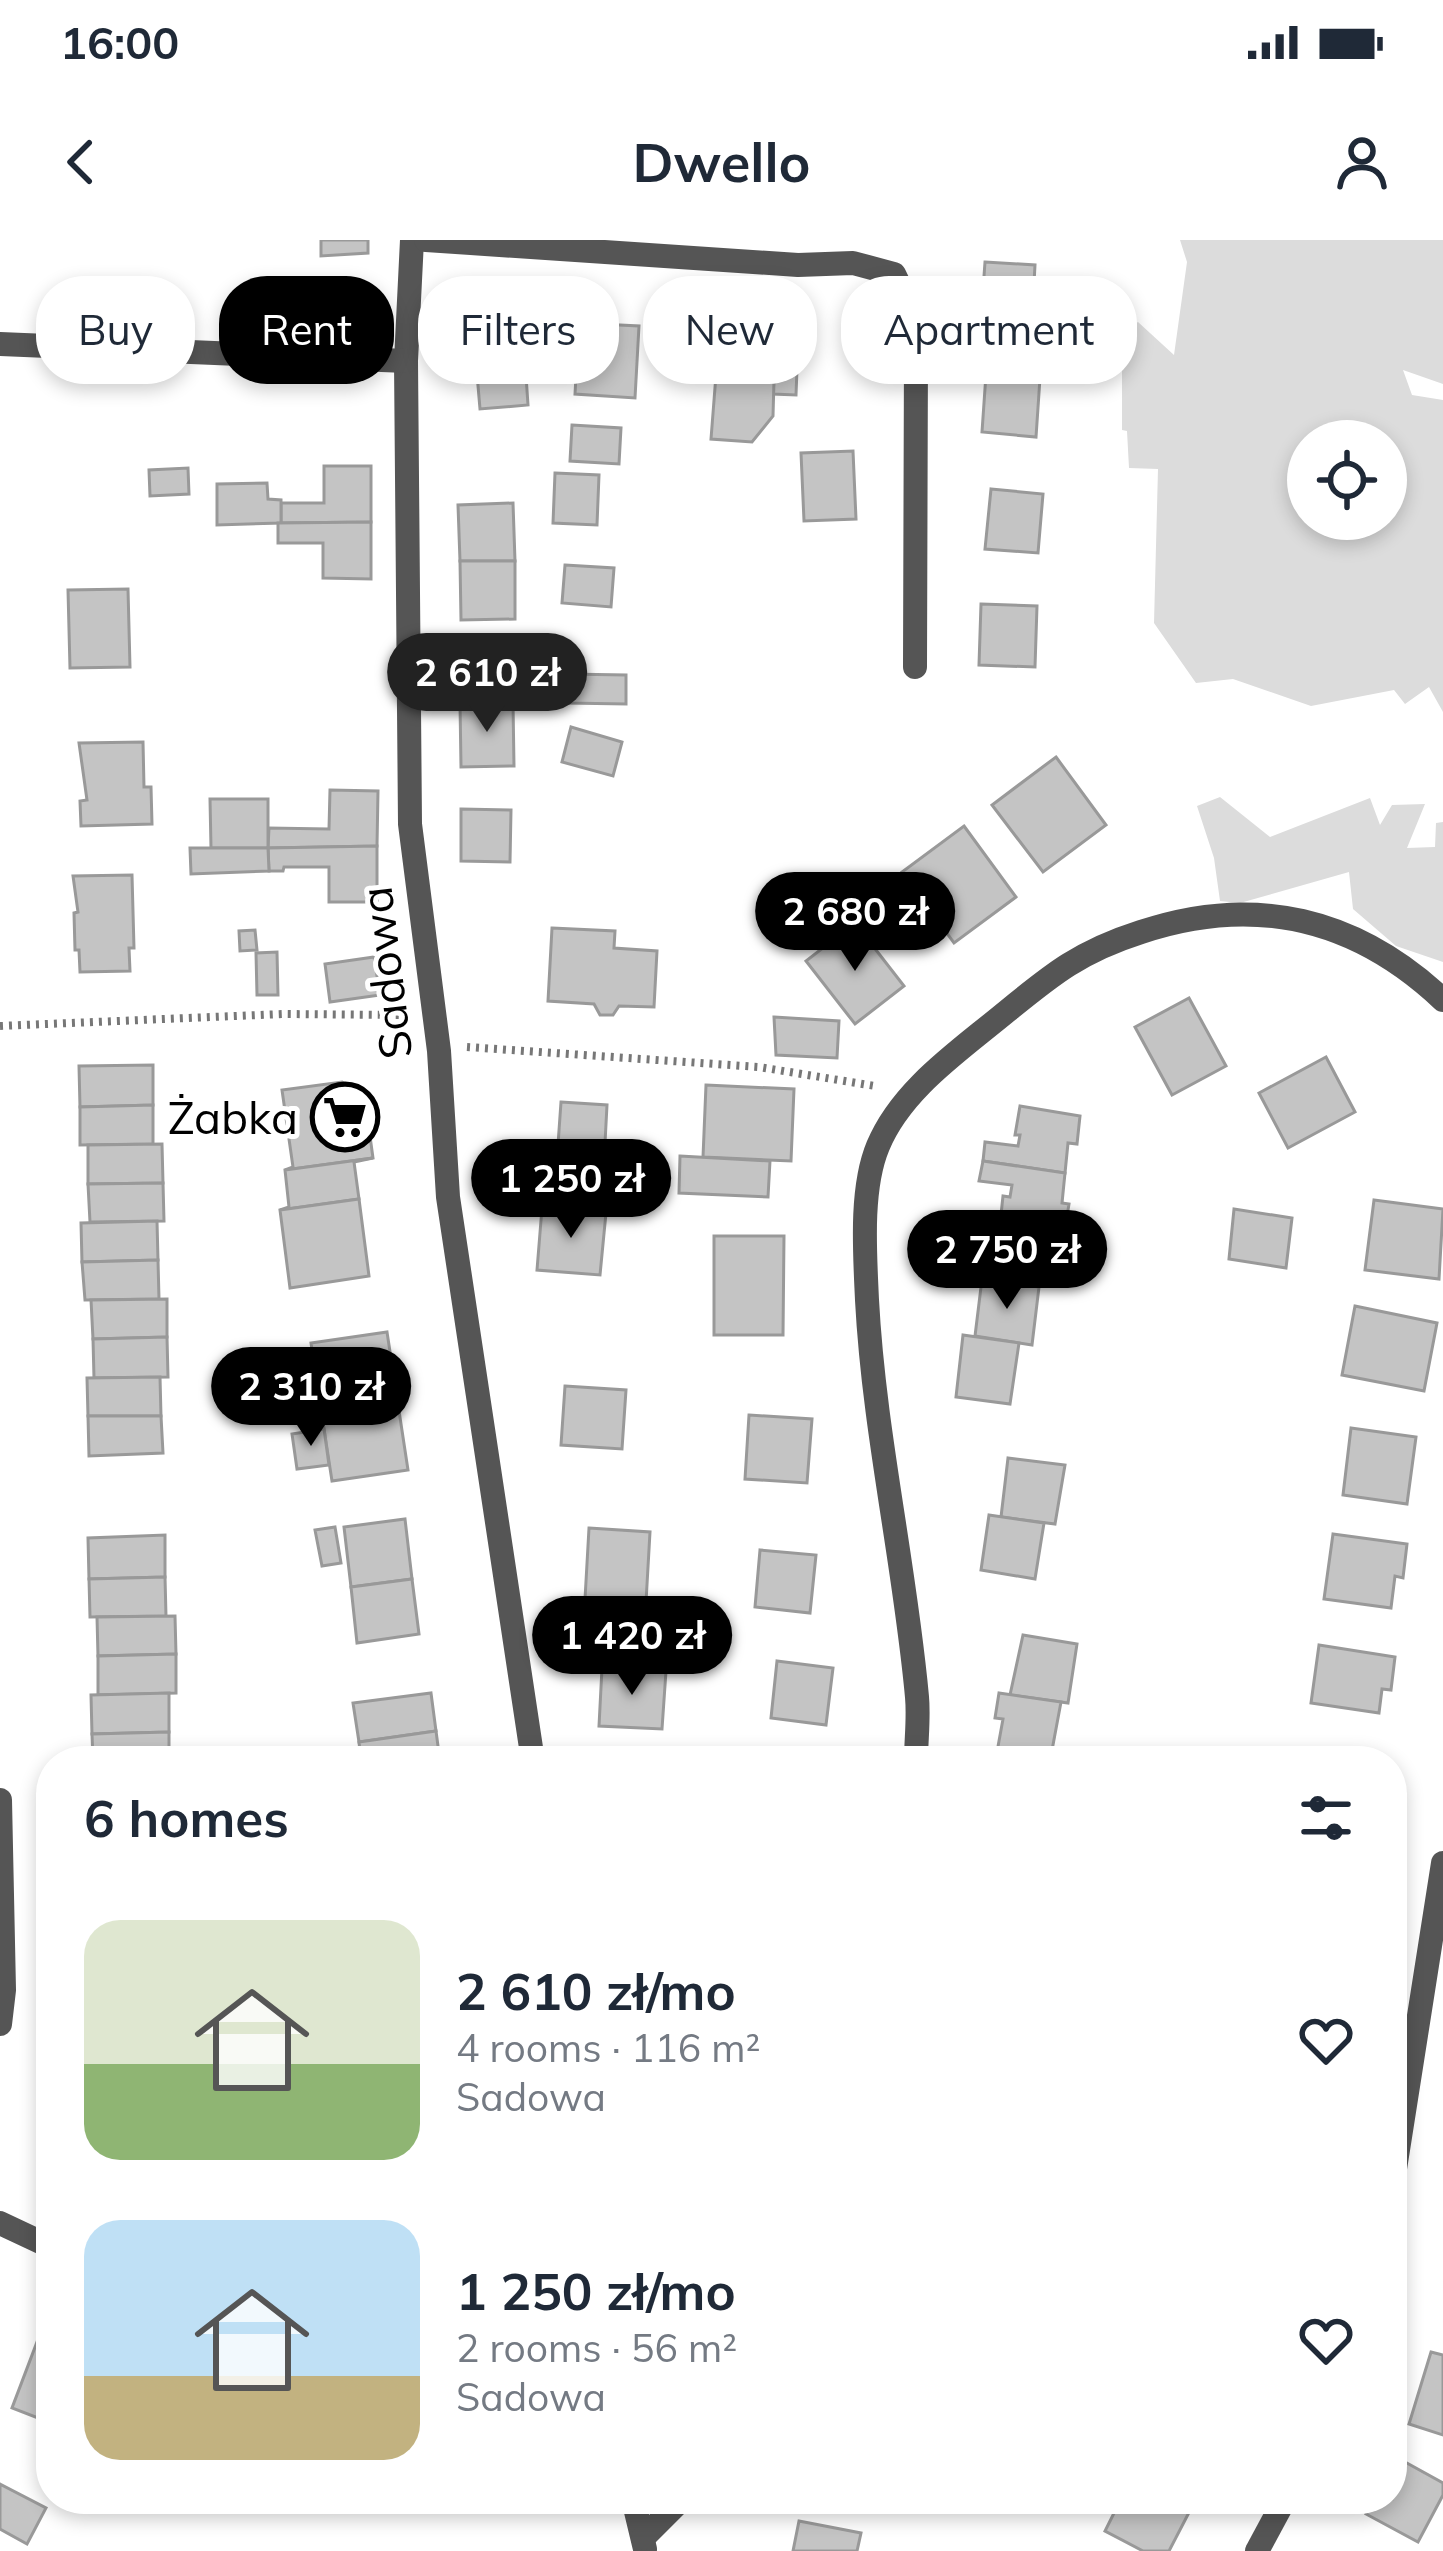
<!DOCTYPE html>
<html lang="en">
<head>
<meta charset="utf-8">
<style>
	:root { --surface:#fff; --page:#f2f2f3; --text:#1f2937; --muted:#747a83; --accent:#000 }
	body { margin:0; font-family:Mulish,sans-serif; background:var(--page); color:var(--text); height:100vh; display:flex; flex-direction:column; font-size:45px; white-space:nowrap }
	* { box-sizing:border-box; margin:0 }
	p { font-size:39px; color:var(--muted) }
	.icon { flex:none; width:66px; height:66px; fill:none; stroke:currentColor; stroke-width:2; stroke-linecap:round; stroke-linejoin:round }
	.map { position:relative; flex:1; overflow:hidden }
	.side { position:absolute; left:36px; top:1506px; width:1371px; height:768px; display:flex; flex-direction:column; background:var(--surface); border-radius:48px; box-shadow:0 6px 18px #0003 }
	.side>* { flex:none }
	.guide { position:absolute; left:36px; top:36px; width:1371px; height:108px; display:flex; gap:24px }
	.fabs { position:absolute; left:1287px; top:180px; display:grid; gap:24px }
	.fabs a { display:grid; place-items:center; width:120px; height:120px; border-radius:50%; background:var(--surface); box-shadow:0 6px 18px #0003; font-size:60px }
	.price { position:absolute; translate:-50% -102px; padding:0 27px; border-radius:42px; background:var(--accent); color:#fff; font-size:39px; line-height:78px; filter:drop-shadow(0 3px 6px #0008) }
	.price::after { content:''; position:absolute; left:50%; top:72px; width:36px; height:27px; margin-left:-18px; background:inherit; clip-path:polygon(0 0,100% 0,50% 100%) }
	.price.on { background:#222; color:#fff }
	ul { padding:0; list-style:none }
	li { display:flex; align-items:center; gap:36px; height:300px; padding:0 48px }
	li span { display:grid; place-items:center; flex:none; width:336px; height:240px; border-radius:36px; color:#555 }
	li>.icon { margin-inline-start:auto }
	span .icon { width:144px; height:144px; fill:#fffc; stroke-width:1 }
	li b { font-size:51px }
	h2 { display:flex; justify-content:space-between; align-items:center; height:144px; padding:0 48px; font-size:51px }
	.tag { padding:0 42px; border-radius:48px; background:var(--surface); box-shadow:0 6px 18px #0003; font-size:42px; line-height:108px }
	.tag.on { background:var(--accent); color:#fff }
	.status { display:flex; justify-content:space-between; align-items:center; height:84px; padding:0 60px; background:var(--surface); direction:ltr }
	.status svg { height:33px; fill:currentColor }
	header { display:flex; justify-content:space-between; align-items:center; height:156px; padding:0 48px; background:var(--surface); font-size:54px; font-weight:700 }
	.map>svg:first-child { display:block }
	.green { fill:#dcdcdc; fill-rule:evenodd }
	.building { fill:#c4c4c4; stroke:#999; stroke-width:3 }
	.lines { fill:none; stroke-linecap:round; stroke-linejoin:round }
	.path { stroke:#777; stroke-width:8; stroke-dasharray:3 6; stroke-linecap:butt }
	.street { stroke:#555; stroke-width:24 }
	.labels { text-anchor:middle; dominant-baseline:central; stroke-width:10; stroke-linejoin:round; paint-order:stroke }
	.street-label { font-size:45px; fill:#000; stroke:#fff }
	.poi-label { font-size:45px; fill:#000; stroke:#fff; text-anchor:end }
</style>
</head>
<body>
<div class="status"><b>16:00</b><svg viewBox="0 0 49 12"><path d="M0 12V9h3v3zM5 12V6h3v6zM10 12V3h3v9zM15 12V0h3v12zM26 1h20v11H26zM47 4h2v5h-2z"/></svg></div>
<header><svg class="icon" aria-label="back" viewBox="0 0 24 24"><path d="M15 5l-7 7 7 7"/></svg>Dwello<svg class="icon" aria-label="person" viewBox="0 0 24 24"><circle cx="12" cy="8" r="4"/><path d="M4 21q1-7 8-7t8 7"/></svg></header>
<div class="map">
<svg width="1443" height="2311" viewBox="0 0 1443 2311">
	<rect width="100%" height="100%" fill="#fff"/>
	<g class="green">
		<path d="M1180,0h263v144l-40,-14 9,25 31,5v312l-14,-25 -24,17 -11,-14 -83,16 -78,-27 -37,4 -42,-60 4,-154 -29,-1 -2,-37 -5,-1v-99l16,-9 36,33 13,-93zM1308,201h78v78h-78z"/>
		<polygon points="1220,557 1270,597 1370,558 1380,585 1392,565 1425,564 1407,608 1435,607 1436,583 1443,582 1443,722 1396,706 1353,669 1349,632 1240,663 1220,661 1214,618 1197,566"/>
	</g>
	<g class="building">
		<polygon points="321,0 368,0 368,13 321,16"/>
		<polygon points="985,22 1035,25 1032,81 981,78"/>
		<polygon points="579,83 639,86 635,158 575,154"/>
		<polygon points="755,102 798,103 796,155 773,154 774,140 753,138"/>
		<polygon points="524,106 528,165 480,169 475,111"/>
		<polygon points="717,122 735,124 735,138 774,140 773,176 752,202 711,199"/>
		<polygon points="986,134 1040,138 1036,197 982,192"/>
		<polygon points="572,185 621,188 619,224 570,221"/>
		<polygon points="853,211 856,279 804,281 801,213"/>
		<polygon points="324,226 371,226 371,282 281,283 281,263 324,263"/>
		<polygon points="188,228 189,254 150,256 149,230"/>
		<polygon points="555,233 599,235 597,285 553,283"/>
		<polygon points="267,243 268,259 281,260 281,283 217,285 217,244"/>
		<polygon points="991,249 1043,254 1038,313 985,309"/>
		<polygon points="513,263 515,321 460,321 458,265"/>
		<polygon points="371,282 371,339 323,338 323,303 278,303 278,283"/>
		<polygon points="460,321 515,321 515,379 461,380"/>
		<polygon points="565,325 614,328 611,367 562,363"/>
		<polygon points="128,349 130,427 70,428 68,350"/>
		<polygon points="981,364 1037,366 1035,427 979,425"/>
		<polygon points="566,434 626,435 626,464 566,463"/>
		<polygon points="460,463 513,463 514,526 461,527"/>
		<polygon points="571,487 622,502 613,536 562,522"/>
		<polygon points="143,502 144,547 151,547 152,584 81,586 80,561 87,560 79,503"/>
		<polygon points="1056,517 1106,585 1043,632 992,565"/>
		<polygon points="330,550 378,551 377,606 268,608 269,588 329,589"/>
		<polygon points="210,559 268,559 268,608 211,608"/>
		<polygon points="461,569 511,570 510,622 461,621"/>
		<polygon points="964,586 1016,657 954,703 902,632"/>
		<polygon points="377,606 377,662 329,662 329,627 284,627 283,631 269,631 268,608"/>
		<polygon points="190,608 268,608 269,631 191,634"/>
		<polygon points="132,635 134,708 129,708 130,731 80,732 79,710 75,710 74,673 78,672 73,636"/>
		<polygon points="855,683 904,746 855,784 806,721"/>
		<polygon points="552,688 615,691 614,708 657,711 654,767 619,766 613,775 600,775 594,764 548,761"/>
		<polygon points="255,690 257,710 240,711 239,691"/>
		<polygon points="277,712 278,755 257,755 256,713"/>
		<polygon points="374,717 380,755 330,762 325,724"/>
		<polygon points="1189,758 1226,826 1172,855 1135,787"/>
		<polygon points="774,777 839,781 837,818 776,815"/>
		<polygon points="1326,817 1355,872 1288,908 1259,853"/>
		<polygon points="153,825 153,865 80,867 79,826"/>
		<polygon points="342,842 365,860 373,918 285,930 293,927 282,850"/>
		<polygon points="706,845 794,849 791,921 703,917"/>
		<polygon points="561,862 607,865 604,922 557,919"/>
		<polygon points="153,865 153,904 80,905 80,867"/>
		<polygon points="1020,866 1080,876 1077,904 1068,903 1065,933 983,921 985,902 1018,906 1020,895 1015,895"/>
		<polygon points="162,904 163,943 88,944 88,905"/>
		<polygon points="680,916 770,921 768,957 679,953"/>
		<polygon points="373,918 354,922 359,959 280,970 289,967 285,930"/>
		<polygon points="983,921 1065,933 1062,963 1069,964 1064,994 1000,984 1003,956 1010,957 1012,945 979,941"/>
		<polygon points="163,943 164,981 90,982 88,944"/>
		<polygon points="359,959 369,1036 290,1048 280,970"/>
		<polygon points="1374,960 1443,969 1439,1039 1365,1030"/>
		<polygon points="542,968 606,973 600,1035 537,1030"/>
		<polygon points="1234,969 1292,978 1286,1028 1229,1019"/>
		<polygon points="157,981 158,1020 82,1022 81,983"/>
		<polygon points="714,996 784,996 783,1095 714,1095"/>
		<polygon points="158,1020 159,1059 85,1060 82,1022"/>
		<polygon points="982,1039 1039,1047 1032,1105 975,1096"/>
		<polygon points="167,1059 167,1097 93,1099 91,1060"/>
		<polygon points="1355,1066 1437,1083 1424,1151 1342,1135"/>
		<polygon points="387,1092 396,1151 320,1163 311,1103"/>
		<polygon points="963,1095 1019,1103 1010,1164 956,1157"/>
		<polygon points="167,1097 168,1137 94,1138 93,1099"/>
		<polygon points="160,1137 161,1176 88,1176 87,1138"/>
		<polygon points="565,1146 626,1150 622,1209 561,1205"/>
		<polygon points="396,1151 408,1230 332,1241 320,1163"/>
		<polygon points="749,1175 812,1179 807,1243 745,1239"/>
		<polygon points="88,1176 161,1176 163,1213 89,1216"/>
		<polygon points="1351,1188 1416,1197 1407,1264 1343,1255"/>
		<polygon points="324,1189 329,1225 297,1229 292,1194"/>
		<polygon points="1008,1218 1065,1225 1055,1284 1001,1277"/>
		<polygon points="989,1275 1044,1283 1035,1339 981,1330"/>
		<polygon points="405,1279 412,1339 351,1347 344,1287"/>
		<polygon points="335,1287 341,1323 322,1326 315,1290"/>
		<polygon points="589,1288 650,1292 646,1362 585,1359"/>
		<polygon points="1333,1294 1407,1304 1403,1338 1395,1336 1391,1368 1324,1359"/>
		<polygon points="165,1295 165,1337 89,1339 88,1298"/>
		<polygon points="760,1310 816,1315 810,1373 755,1367"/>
		<polygon points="165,1337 166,1376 90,1377 89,1339"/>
		<polygon points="412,1339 419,1394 357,1403 351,1347"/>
		<polygon points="175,1376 176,1414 98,1416 97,1377"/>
		<polygon points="1023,1395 1077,1404 1068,1463 1010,1455"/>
		<polygon points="1319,1405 1395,1417 1391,1450 1382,1449 1379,1473 1311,1463"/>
		<polygon points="176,1414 176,1453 98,1455 98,1416"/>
		<polygon points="777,1421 833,1428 826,1485 771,1478"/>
		<polygon points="602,1428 666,1431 662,1489 599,1486"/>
		<polygon points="169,1453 169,1492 92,1494 91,1455"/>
		<polygon points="431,1453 436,1491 359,1502 353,1463"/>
		<polygon points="999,1453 1061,1462 1050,1521 997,1512 1003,1479 995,1478"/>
		<polygon points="436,1491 440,1521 361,1521 359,1502"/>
		<polygon points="169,1492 169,1521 93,1521 92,1494"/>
		<polygon points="37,2102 51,2107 51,2183 12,2168"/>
		<polygon points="1431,2112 1443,2115 1443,2195 1409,2184"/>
		<polygon points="1396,2217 1443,2243 1443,2255 1418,2302 1366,2274 1374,2259 1392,2259"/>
		<polygon points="0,2244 46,2268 27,2304 0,2289"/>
		<polygon points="1121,2259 1196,2259 1169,2311 1143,2311 1105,2291"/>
		<polygon points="799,2281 861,2293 857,2311 793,2311"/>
	</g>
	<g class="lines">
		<g class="path">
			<polyline points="0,786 282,774 404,775"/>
			<polyline points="467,807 759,827 875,846"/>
		</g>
		<g class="street">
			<polyline points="412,0 406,121 410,584 439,811 448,957 533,1521"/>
			<polyline points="426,0 798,25 853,23 894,34 906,59 916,106 915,427"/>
			<polyline points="0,104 406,121"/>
			<path d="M916,1521c0,-21 3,-43 1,-64 -12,-133 -43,-264 -50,-397 -2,-46 -7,-111 11,-154 22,-53 74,-90 117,-125 53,-43 80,-68 146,-89 114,-38 215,-14 302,68"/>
			<polyline points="0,1560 4,1750 0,1784"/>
			<polyline points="1392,1948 1443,1623"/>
			<polyline points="0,1983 51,2007"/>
			<polyline points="633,2259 645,2309"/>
			<polyline points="643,2298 682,2259"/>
			<polyline points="1257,2311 1285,2259"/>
		</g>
	</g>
	<defs>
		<symbol id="supermarket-ring" viewBox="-11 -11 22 22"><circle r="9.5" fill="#fff" stroke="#000" stroke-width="1.5"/><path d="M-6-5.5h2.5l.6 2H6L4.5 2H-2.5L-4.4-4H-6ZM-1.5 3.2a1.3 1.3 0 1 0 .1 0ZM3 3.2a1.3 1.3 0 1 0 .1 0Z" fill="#000"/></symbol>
	</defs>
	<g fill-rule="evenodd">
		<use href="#supermarket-ring" x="307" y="839" width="76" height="76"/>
	</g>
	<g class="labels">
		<g class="street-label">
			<text transform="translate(385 733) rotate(-97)">Sadowa</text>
		</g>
		<g class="poi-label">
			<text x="298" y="877">Żabka</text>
		</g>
	</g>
</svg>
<div class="fabs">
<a><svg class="icon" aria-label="locate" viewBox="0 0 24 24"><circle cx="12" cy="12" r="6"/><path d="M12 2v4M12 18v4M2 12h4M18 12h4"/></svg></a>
</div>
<b class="price on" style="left:487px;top:495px">2 610 zł</b>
<b class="price" style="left:855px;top:734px">2 680 zł</b>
<b class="price" style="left:571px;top:1001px">1 250 zł</b>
<b class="price" style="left:1007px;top:1072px">2 750 zł</b>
<b class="price" style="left:311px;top:1209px">2 310 zł</b>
<b class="price" style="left:632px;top:1458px">1 420 zł</b>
<div class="guide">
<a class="tag">Buy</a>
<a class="tag on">Rent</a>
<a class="tag">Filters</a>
<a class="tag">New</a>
<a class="tag">Apartment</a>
</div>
<section class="side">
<h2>6 homes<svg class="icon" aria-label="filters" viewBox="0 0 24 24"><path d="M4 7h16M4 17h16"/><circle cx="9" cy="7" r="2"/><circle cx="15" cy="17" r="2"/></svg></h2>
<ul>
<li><span style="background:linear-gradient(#dfe7d0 60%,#8fb573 0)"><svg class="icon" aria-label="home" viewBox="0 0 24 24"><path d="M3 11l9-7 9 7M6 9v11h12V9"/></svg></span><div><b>2 610 zł/mo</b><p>4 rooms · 116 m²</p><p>Sadowa</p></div><svg class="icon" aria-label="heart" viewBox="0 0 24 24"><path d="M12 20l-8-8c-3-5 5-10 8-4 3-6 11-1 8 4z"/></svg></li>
<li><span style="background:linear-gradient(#bfe0f5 65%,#c2b280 0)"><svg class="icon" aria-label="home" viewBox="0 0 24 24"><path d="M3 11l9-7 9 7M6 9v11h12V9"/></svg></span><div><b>1 250 zł/mo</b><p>2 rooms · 56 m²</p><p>Sadowa</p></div><svg class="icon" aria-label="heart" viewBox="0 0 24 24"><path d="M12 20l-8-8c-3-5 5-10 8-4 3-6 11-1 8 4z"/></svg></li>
</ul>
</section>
</div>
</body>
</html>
